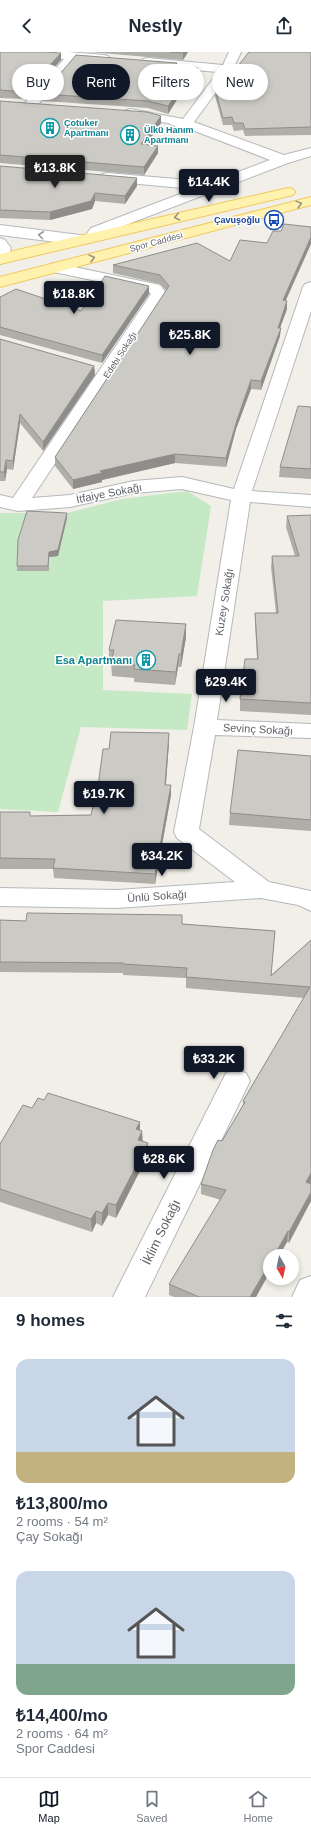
<!DOCTYPE html>
<html lang="en">
<head>
<meta charset="utf-8">
<style>
	:root { --surface:#fff; --page:#f2f2f3; --text:#1f2937; --muted:#747a83; --line:#e0e1e3; --accent:#111827 }
	body { margin:0; font-family:Helvetica,sans-serif; background:var(--page); color:var(--text); height:100vh; display:flex; flex-direction:column; font-size:15px; white-space:nowrap }
	* { box-sizing:border-box; margin:0 }
	p { font-size:13px; color:var(--muted) }
	.icon { flex:none; width:22px; height:22px; fill:none; stroke:currentColor; stroke-width:2; stroke-linecap:round; stroke-linejoin:round }
	.map { position:relative; height:1245px; overflow:hidden }
	.side { display:flex; flex-direction:column; background:var(--surface); flex:1 }
	.side>* { flex:none }
	.top-card { position:absolute; left:12px; top:12px; width:287px; height:36px; display:flex; gap:8px }
	.needle { width:26px; rotate:171deg }
	.buttons { position:absolute; left:263px; top:1197px; display:grid; gap:8px }
	.buttons a { display:grid; place-items:center; width:36px; height:36px; border-radius:50%; background:var(--surface); box-shadow:0 2px 6px #0003; font-size:20px }
	.price { position:absolute; translate:-50% -34px; padding:0 9px; border-radius:4px; background:var(--accent); color:#fff; font-size:13px; line-height:26px; filter:drop-shadow(0 1px 2px #0008) }
	.price::after { content:''; position:absolute; left:50%; top:24px; width:12px; height:9px; margin-left:-6px; background:inherit; clip-path:polygon(0 0,100% 0,50% 100%) }
	.price.on { background:#222; color:#fff }
	ul { padding:0; list-style:none }
	li { display:grid; align-content:center; gap:8px; height:212px; padding:0 16px }
	li span { display:grid; place-items:center; height:124px; border-radius:12px; color:#555 }
	li>.icon { margin-inline-start:auto }
	span .icon { width:72px; height:72px; fill:#fffc; stroke-width:1 }
	li b { font-size:17px }
	h2 { display:flex; justify-content:space-between; align-items:center; height:48px; padding:0 16px; font-size:17px }
	.pill { padding:0 14px; border-radius:18px; background:var(--surface); box-shadow:0 2px 6px #0003; font-size:14px; line-height:36px }
	.pill.on { background:var(--accent); color:#fff }
	header { display:flex; justify-content:space-between; align-items:center; height:52px; padding:0 16px; background:var(--surface); font-size:18px; font-weight:600 }
	.tab-bar { display:flex; justify-content:space-around; align-items:center; height:56px; border-top:1px solid var(--line); background:var(--surface); font-size:11px; color:var(--muted) }
	.tab-bar a { display:grid; justify-items:center; gap:2px }
	.tab-bar .on { color:var(--accent) }
	.map>svg:first-child { display:block }
	.green { fill:#c5e8c5 }
	.lines { fill:none; stroke-linecap:round; stroke-linejoin:round }
	.street-casing { stroke:#b5b8bc; stroke-width:2 }
	.secondary-casing { stroke:#b6babf; stroke-width:2 }
	.primary-casing { stroke:#f2c960; stroke-width:2 }
	.street { fill:#fff; fill-rule:evenodd }
	.secondary { fill:#fff; fill-rule:evenodd }
	.primary { fill:#fff2af; fill-rule:evenodd }
	.wall { fill:#afaea9 }
	.shaded-wall { fill:#8f8d8a }
	.building { fill:#cccac5; stroke:#8f8d8a }
	.oneway { stroke:#979581 }
	.oneway2 { stroke:#979a9d }
	.labels { text-anchor:middle; dominant-baseline:central; stroke-width:3; stroke-linejoin:round; paint-order:stroke }
	.far-culture-label { font-size:9px; font-weight:bold; fill:#0d838f; stroke:#fff; text-anchor:start }
	.far-transit-label { font-size:9px; font-weight:bold; fill:#164399; stroke:#fff; text-anchor:end }
	.far-street-label { font-size:9px; fill:#5f6368; stroke:#fff }
	.street-label { font-size:11px; fill:#5f6368; stroke:#fff }
	.culture-label { font-size:11px; font-weight:bold; fill:#0d838f; stroke:#fff; text-anchor:end }
	.near-street-label { font-size:13px; fill:#5f6368; stroke:#fff }
</style>
</head>
<body>
<header><svg class="icon" aria-label="back" viewBox="0 0 24 24"><path d="M15 5l-7 7 7 7"/></svg>Nestly<svg class="icon" aria-label="share" viewBox="0 0 24 24"><path d="M12 15V3M7 8l5-5 5 5M5 13v7h14v-7"/></svg></header>
<div class="map">
<svg width="311" height="1245" viewBox="0 0 311 1245">
	<rect width="100%" height="100%" fill="#f1efe8"/>
	<polygon class="green" points="187,439 211,454 197,544 103,549 103,638 192,642 187,678 81,675 58,760 0,757 0,461 67,461 122,447"/>
	<g class="lines">
		<defs>
			<g id="street">
				<polygon points="21,0 68,0 104,3 108,4 110,7 108,10 104,11 76,8 35,56 25,56 23,53 64,7 27,4 23,3"/>
				<polygon points="229,0 241,0 233,17 194,70 284,103 311,96 311,104 288,111 102,182 98,187 93,189 88,187 85,184 91,176 193,137 107,129 102,128 100,125 102,122 107,121 211,130 270,108 187,76 180,76 168,71 126,64 124,61 126,58 131,57 183,67 218,20 147,14 143,13 141,10 143,7 147,6 223,13"/>
				<polygon points="55,211 160,233 167,242 32,446 70,443 134,429 182,425 234,437 303,235 305,232 311,230 311,259 252,439 311,443 311,455 250,450 217,668 311,672 311,686 215,683 199,777 269,830 311,839 311,859 298,853 261,846 117,856 0,854 0,836 117,838 235,830 177,786 174,780 194,675 231,448 182,437 134,441 70,455 18,459 0,455 0,443 13,446 151,242 149,240 49,219 47,216 49,213"/>
				<polygon points="236,1018 246,1021 250,1029 145,1245 113,1245 226,1021"/>
				<polygon points="311,1224 311,1245 292,1245 300,1228"/>
			</g>
			<g id="secondary">
				<polygon points="0,173 80,183 85,185 88,188 85,191 80,193 0,183"/>
				<polygon points="0,186 5,188 11,196 6,210 0,212"/>
			</g>
			<g id="primary">
				<polygon points="288,136 293,137 295,140 293,143 0,212 0,202"/>
				<polygon points="311,145 311,153 0,235 0,225"/>
			</g>
		</defs>
		<use href="#street" class="street-casing"/>
		<use href="#secondary" class="secondary-casing"/>
		<use href="#primary" class="primary-casing"/>
		<use href="#street" class="street"/>
		<use href="#secondary" class="secondary"/>
		<use href="#primary" class="primary"/>
	</g>
	<g class="wall">
		<polygon points="0,0 61,8 25,47 0,46"/>
		<polygon points="89,0 188,0 183,8"/>
		<polygon points="311,0 311,83 245,84 243,78 234,79 232,73 223,73 215,44 215,37 234,19"/>
		<polygon points="177,11 177,14 198,16 198,23 182,46 178,46 168,62 148,56 43,49 43,42"/>
		<polygon points="0,49 161,64 161,71 146,93 158,94 158,101 144,123 0,111"/>
		<polygon points="0,114 137,134 125,152 95,149 92,157 50,168 0,166"/>
		<polygon points="113,213 287,249 287,257 280,276 280,284 261,338 251,337 236,377 226,415 175,411 102,428 102,430 73,437 55,414 55,405 119,313 166,238 160,232 113,221"/>
		<polygon points="149,242 102,311 0,283 0,245 81,259"/>
		<polygon points="0,287 94,314 95,323 43,399 20,371 13,418 7,417 5,429 0,429"/>
		<polygon points="311,355 311,427 279,425 280,415"/>
		<polygon points="311,463 311,663 240,659 240,647 257,607 255,572 255,561 276,561 271,515 272,504 295,504 286,475 287,464"/>
		<polygon points="67,466 58,504 49,505 49,519 17,519 17,514"/>
		<polygon points="186,572 186,585 181,615 178,615 175,633 134,630 134,626 112,624 111,611 109,611 109,598"/>
		<polygon points="169,690 166,733 171,743 155,832 54,826 53,817 0,817 0,760 30,764 91,763 109,697"/>
		<polygon points="311,704 311,779 229,773 230,761"/>
		<polygon points="182,863 182,872 275,879 271,923 311,888 311,1130 289,1191 287,1190 279,1204 270,1204 256,1245 174,1245 169,1243 169,1232 221,1148 201,1142 201,1132 222,1089 243,1053 243,1049 304,946 186,936 186,926 123,923 123,921 0,920 0,868 26,869"/>
		<polygon points="32,1056 142,1079 142,1089 148,1103 116,1166 108,1163 102,1174 96,1171 92,1180 0,1150 0,1092"/>
	</g>
	<g class="shaded-wall">
		<polygon points="183,0 188,0 183,8"/>
		<polygon points="61,1 61,8 25,47 25,40"/>
		<polygon points="198,16 198,23 182,46 182,39"/>
		<polygon points="179,39 178,46 168,62 168,54"/>
		<polygon points="161,64 161,71 141,100 141,92"/>
		<polygon points="158,94 158,101 144,123 144,115"/>
		<polygon points="137,126 137,134 125,152 125,144"/>
		<polygon points="95,141 95,149 92,157 50,168 50,160"/>
		<polygon points="311,185 311,192 282,257 283,248"/>
		<polygon points="149,234 149,242 102,311 102,303"/>
		<polygon points="287,249 287,257 277,284 278,276"/>
		<polygon points="281,276 280,284 261,338 261,329"/>
		<polygon points="94,314 95,323 43,399 43,390"/>
		<polygon points="251,328 251,337 236,377 226,415 226,406 237,368"/>
		<polygon points="20,362 20,371 13,418 13,409"/>
		<polygon points="175,402 175,411 102,428 102,430 73,437 73,428 100,419"/>
		<polygon points="6,408 7,417 5,429 4,420"/>
		<polygon points="67,461 67,466 58,504 49,505 49,519 49,500"/>
		<polygon points="186,572 186,585 181,615 181,602"/>
		<polygon points="179,602 178,615 175,633 176,620"/>
		<polygon points="169,681 169,690 165,743 165,733"/>
		<polygon points="171,733 171,743 155,832 155,822"/>
		<polygon points="140,1070 140,1082 136,1077"/>
		<polygon points="142,1079 143,1091 138,1088"/>
		<polygon points="148,1091 148,1103 116,1166 116,1153"/>
		<polygon points="311,1121 311,1130 306,1141 306,1130"/>
		<polygon points="311,1140 311,1149 289,1191 289,1180"/>
		<polygon points="108,1151 108,1163 102,1174 102,1161"/>
		<polygon points="96,1159 96,1171 92,1180 91,1167"/>
		<polygon points="288,1179 287,1190 279,1204 274,1204"/>
		<polygon points="270,1211 270,1220 256,1245 250,1245"/>
	</g>
	<g class="building">
		<polygon points="0,0 45,0 61,1 25,40 0,38"/>
		<polygon points="170,0 183,0 183,1"/>
		<polygon points="249,0 311,0 311,75 245,77 243,71 234,71 232,65 223,66 215,37 229,19 234,19"/>
		<polygon points="76,3 177,11 175,14 198,16 182,39 179,39 168,54 148,49 43,42"/>
		<polygon points="0,49 147,60 161,64 141,92 158,94 144,115 0,103"/>
		<polygon points="0,114 137,126 125,144 95,141 91,149 50,160 0,158"/>
		<polygon points="284,172 311,175 311,185 283,248 287,249 278,276 281,276 261,329 251,328 237,368 226,406 175,402 100,419 102,421 73,428 55,405 114,316 119,313 119,310 169,234 160,223 113,213 197,191 230,209 240,188 267,191 273,179 281,179"/>
		<polygon points="105,224 149,234 102,303 0,275 0,245 16,237 81,259"/>
		<polygon points="0,287 94,314 43,390 20,362 13,409 6,408 4,420 0,420"/>
		<polygon points="298,354 311,355 311,417 280,415"/>
		<polygon points="27,459 67,461 58,498 49,500 48,514 17,514 18,488"/>
		<polygon points="311,463 311,651 240,647 245,607 258,607 255,561 278,561 272,504 299,504 287,464"/>
		<polygon points="116,568 186,572 181,602 179,602 176,620 134,617 135,613 111,611 114,598 109,598"/>
		<polygon points="111,680 169,681 165,733 171,733 155,822 53,816 55,807 0,806 0,760 30,760 30,764 91,763 98,734 103,697 109,697"/>
		<polygon points="238,698 311,704 311,768 230,761"/>
		<polygon points="27,861 182,863 182,872 275,879 271,924 311,888 311,1121 306,1130 311,1132 311,1140 289,1180 288,1179 274,1204 270,1204 270,1211 250,1245 199,1245 169,1232 226,1138 201,1132 213,1098 218,1088 222,1089 245,1050 243,1049 310,935 186,925 187,916 123,912 123,911 0,910 0,868 26,869"/>
		<polygon points="48,1041 140,1070 136,1077 142,1079 138,1088 148,1091 116,1153 108,1151 102,1161 96,1159 91,1167 0,1137 0,1092 23,1053 32,1056 38,1046 44,1048"/>
	</g>
	<defs><path id="oneway-chevron" d="M-2-3.5L2.5 0L-2 3.5" fill="none" stroke-width="1.6" stroke-linecap="round" stroke-linejoin="round"/></defs>
	<g class="oneway">
		<use href="#oneway-chevron" transform="translate(299 152) rotate(-15)"/>
		<use href="#oneway-chevron" transform="translate(177 165) rotate(167)"/>
		<use href="#oneway-chevron" transform="translate(92 206) rotate(-15)"/>
	</g>
	<use class="oneway2" href="#oneway-chevron" transform="translate(41 183) rotate(-173)"/>
	<defs>
		<symbol id="building-ring" viewBox="-11 -11 22 22"><circle r="9.5" fill="#fff" stroke="#0f9aa8" stroke-width="1.5"/><path d="M-4-6H4V6H1V3H-1V6H-4ZM-2.5-4.3h1.7v1.8h-1.7ZM.8-4.3h1.7v1.8H.8ZM-2.5-1h1.7V.8h-1.7ZM.8-1h1.7V.8H.8Z" fill="#0f9aa8"/></symbol>
		<symbol id="bus-ring" viewBox="-11 -11 22 22"><circle r="9.5" fill="#fff" stroke="#1a4fb4" stroke-width="1.5"/><path d="M-5-6H5V4H4V6H2V4H-2V6H-4V4H-5ZM-3.5-4V0h7V-4ZM-3.5 1.2v1.5H-2V1.2ZM2 1.2v1.5H3.5V1.2Z" fill="#1a4fb4"/></symbol>
	</defs>
	<g fill-rule="evenodd">
		<use href="#building-ring" x="39" y="65" width="22" height="22"/>
		<use href="#building-ring" x="119" y="72" width="22" height="22"/>
		<use href="#bus-ring" x="263" y="157" width="22" height="22"/>
		<use href="#building-ring" x="135" y="597" width="22" height="22"/>
	</g>
	<g class="labels">
		<g class="far-culture-label">
			<text x="64" y="71">Çotuker<tspan x="64" dy="10">Apartmanı</tspan></text>
			<text x="144" y="78">Ülkü Hanım<tspan x="144" dy="10">Apartmanı</tspan></text>
		</g>
		<g class="far-transit-label">
			<text x="260" y="168">Çavuşoğlu</text>
		</g>
		<g class="far-street-label">
			<text transform="translate(156 190) rotate(-15)">Spor Caddesi</text>
			<text transform="translate(120 303) rotate(-57)">Edebi Sokağı</text>
		</g>
		<g class="street-label">
			<text transform="translate(109 441) rotate(-11)">İtfaiye Sokağı</text>
			<text transform="translate(224 550) rotate(-81)">Kuzey Sokağı</text>
			<text transform="translate(258 677) rotate(3)">Sevinç Sokağı</text>
			<text transform="translate(157 844) rotate(-4)">Ünlü Sokağı</text>
		</g>
		<g class="culture-label">
			<text x="132" y="608">Esa Apartmanı</text>
		</g>
		<g class="near-street-label">
			<text transform="translate(161 1180) rotate(-64)">İklim Sokağı</text>
		</g>
	</g>
</svg>
<div class="buttons">
<a><svg class="needle" viewBox="-14 -14 28 28"><path d="M0-13l5 13h-10z" fill="#e53935"/><path d="M0 13l5-13h-10z" fill="#747a83"/></svg></a>
</div>
<b class="price on" style="left:55px;top:137px">₺13.8K</b>
<b class="price" style="left:209px;top:151px">₺14.4K</b>
<b class="price" style="left:74px;top:263px">₺18.8K</b>
<b class="price" style="left:190px;top:304px">₺25.8K</b>
<b class="price" style="left:226px;top:651px">₺29.4K</b>
<b class="price" style="left:104px;top:763px">₺19.7K</b>
<b class="price" style="left:162px;top:825px">₺34.2K</b>
<b class="price" style="left:214px;top:1028px">₺33.2K</b>
<b class="price" style="left:164px;top:1128px">₺28.6K</b>
<div class="top-card">
<a class="pill">Buy</a>
<a class="pill on">Rent</a>
<a class="pill">Filters</a>
<a class="pill">New</a>
</div>
</div>
<section class="side">
<h2>9 homes<svg class="icon" aria-label="filters" viewBox="0 0 24 24"><path d="M4 7h16M4 17h16"/><circle cx="9" cy="7" r="2"/><circle cx="15" cy="17" r="2"/></svg></h2>
<ul>
<li><span style="background:linear-gradient(#c9d6e8 75%,#c2b280 0)"><svg class="icon" aria-label="home" viewBox="0 0 24 24"><path d="M3 11l9-7 9 7M6 9v11h12V9"/></svg></span><div><b>₺13,800/mo</b><p>2 rooms · 54 m²</p><p>Çay Sokağı</p></div></li>
<li><span style="background:linear-gradient(#c9d6e8 75%,#7fa58c 0)"><svg class="icon" aria-label="home" viewBox="0 0 24 24"><path d="M3 11l9-7 9 7M6 9v11h12V9"/></svg></span><div><b>₺14,400/mo</b><p>2 rooms · 64 m²</p><p>Spor Caddesi</p></div></li>
</ul>
</section>
<nav class="tab-bar">
<a class="on"><svg class="icon" aria-label="map" viewBox="0 0 24 24"><path d="M3 6l6-2 6 2 6-2v14l-6 2-6-2-6 2zM9 4v14M15 6v14"/></svg>Map</a>
<a><svg class="icon" aria-label="saved" viewBox="0 0 24 24"><path d="M7 4h10v16l-5-4-5 4z"/></svg>Saved</a>
<a><svg class="icon" aria-label="home" viewBox="0 0 24 24"><path d="M3 11l9-7 9 7M6 9v11h12V9"/></svg>Home</a>
</nav>
</body>
</html>
